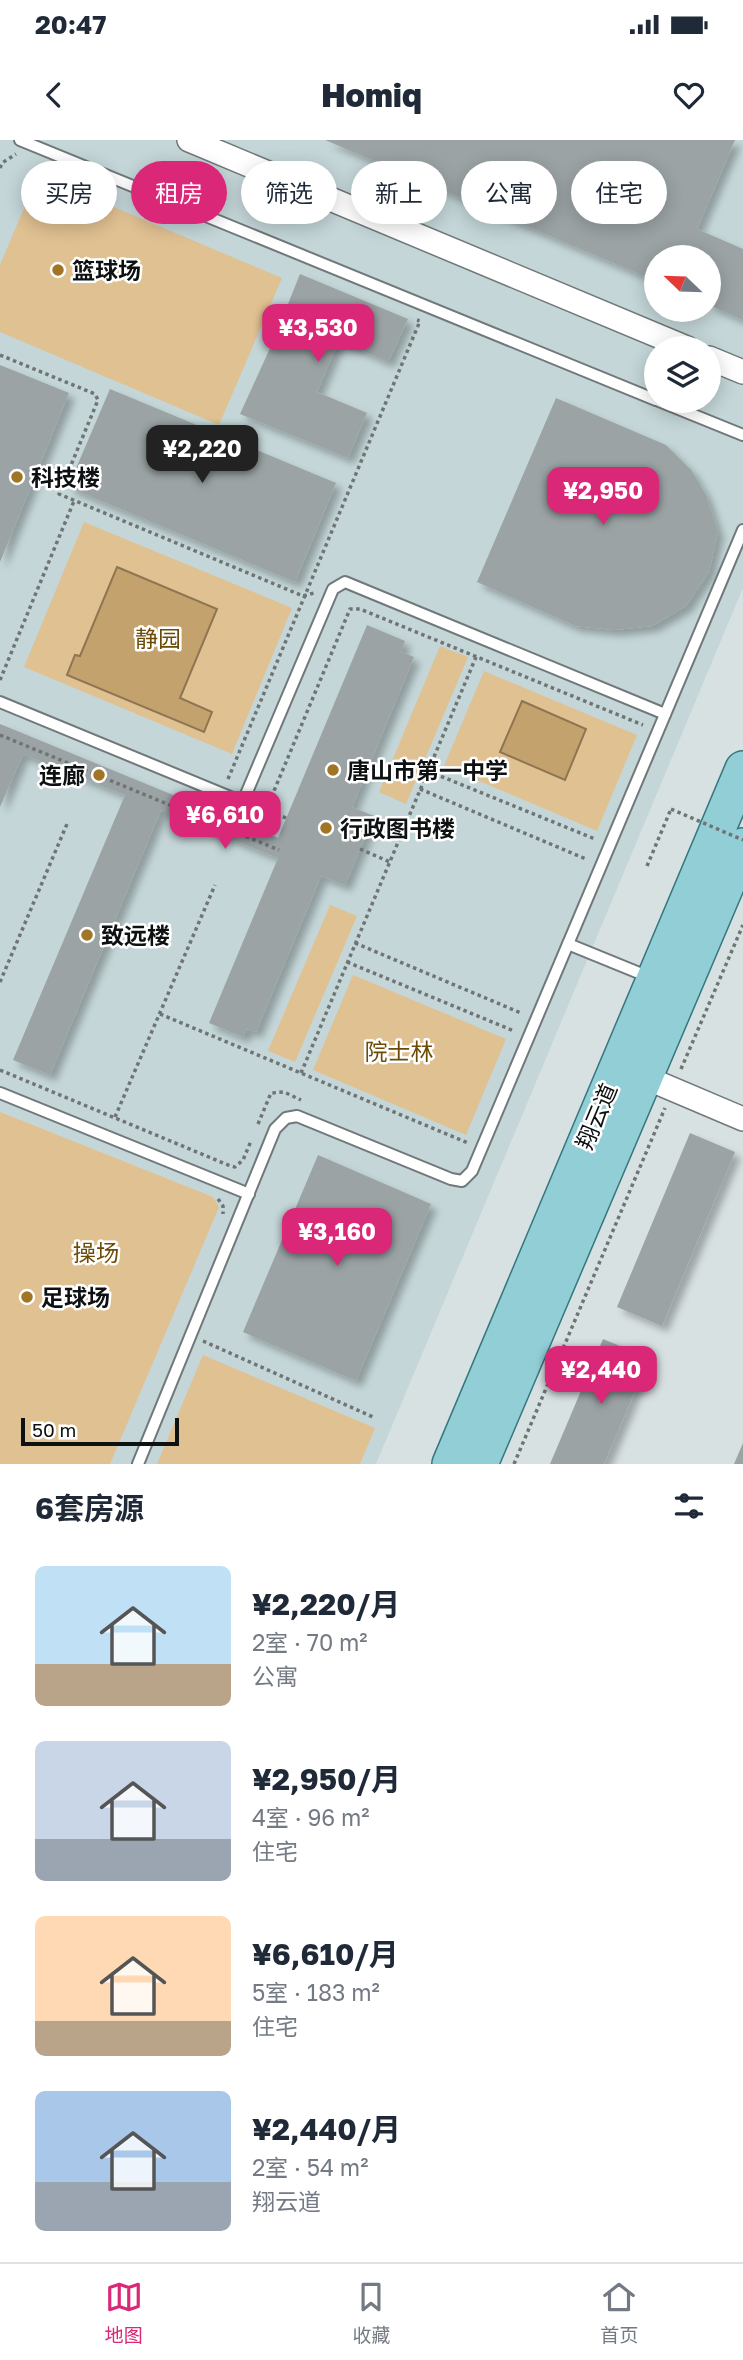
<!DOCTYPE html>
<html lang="zh">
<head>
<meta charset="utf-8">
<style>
	:root { --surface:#fff; --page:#f2f2f3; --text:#1f2937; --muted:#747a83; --line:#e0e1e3; --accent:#db2777 }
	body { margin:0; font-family:"Golos Text","Noto Sans SC",sans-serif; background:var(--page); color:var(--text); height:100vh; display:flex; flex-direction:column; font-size:26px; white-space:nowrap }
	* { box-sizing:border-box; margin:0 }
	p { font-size:23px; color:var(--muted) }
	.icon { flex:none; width:38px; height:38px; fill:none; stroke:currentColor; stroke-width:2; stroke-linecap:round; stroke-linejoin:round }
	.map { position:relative; height:1324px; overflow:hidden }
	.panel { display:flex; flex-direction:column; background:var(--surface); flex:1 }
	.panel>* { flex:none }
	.top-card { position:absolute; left:21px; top:21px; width:702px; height:63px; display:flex; gap:14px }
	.needle { width:46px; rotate:293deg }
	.buttons { position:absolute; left:644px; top:105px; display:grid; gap:14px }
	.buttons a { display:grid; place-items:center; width:77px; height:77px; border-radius:50%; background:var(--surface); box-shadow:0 4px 18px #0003; font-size:35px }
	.scale { position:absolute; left:21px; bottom:18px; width:158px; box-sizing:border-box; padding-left:7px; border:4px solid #0e1111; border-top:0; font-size:19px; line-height:24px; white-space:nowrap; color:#0e1111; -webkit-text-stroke:5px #fff; paint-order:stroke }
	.price { position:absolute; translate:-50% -60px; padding:0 16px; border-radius:14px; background:var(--accent); color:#fff; font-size:23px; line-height:46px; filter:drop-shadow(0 2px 4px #0008) }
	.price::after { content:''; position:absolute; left:50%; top:42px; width:21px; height:16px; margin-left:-10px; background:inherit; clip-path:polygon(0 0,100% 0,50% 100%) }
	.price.on { background:#222; color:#fff }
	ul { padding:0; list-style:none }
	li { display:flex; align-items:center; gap:21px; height:175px; padding:0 35px }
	li span { display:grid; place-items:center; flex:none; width:196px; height:140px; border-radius:10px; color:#555 }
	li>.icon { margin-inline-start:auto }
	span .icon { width:84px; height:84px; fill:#fffc; stroke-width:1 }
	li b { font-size:30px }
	h2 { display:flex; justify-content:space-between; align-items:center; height:84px; padding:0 35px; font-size:30px }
	.tag { padding:0 24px; border-radius:32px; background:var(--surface); box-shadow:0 4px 18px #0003; font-size:24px; line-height:63px }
	.tag.on { background:var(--accent); color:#fff }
	.status { display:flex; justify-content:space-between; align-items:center; height:49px; padding:0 35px; background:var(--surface); direction:ltr }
	.status svg { height:19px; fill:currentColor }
	header { display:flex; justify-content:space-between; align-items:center; height:91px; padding:0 35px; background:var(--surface); font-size:32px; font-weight:800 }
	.menu { display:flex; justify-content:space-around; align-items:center; height:98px; border-top:2px solid var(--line); background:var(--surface); font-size:19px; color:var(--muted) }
	.menu a { display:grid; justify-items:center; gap:4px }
	.menu .on { color:var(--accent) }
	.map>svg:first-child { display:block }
	.built { fill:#c4d6d8; fill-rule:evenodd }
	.green { fill:#e0c192 }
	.water { fill:#c3a26d; stroke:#8d7651; stroke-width:2 }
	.building { fill:#9ba3a4; filter:url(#shadow) }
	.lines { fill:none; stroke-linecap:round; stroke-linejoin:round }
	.lane-casing { stroke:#707879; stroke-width:14 }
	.street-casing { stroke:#707879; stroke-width:26 }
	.primary-casing { stroke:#35767f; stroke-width:38 }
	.path { stroke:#6f7475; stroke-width:3.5; stroke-dasharray:3.5 3.5; stroke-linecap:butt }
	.lane { stroke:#fff; stroke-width:10 }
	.street { stroke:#fff; stroke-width:23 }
	.primary { stroke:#92ced6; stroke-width:35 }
	.path-bridge { stroke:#6f7475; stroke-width:3.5; stroke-dasharray:3.5 3.5; stroke-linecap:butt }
	.poi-dot { fill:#a17526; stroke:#fff; stroke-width:2.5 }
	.labels { text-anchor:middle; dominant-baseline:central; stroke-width:5; stroke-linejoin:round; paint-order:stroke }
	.poi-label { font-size:23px; font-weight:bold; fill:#0e1111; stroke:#fff; text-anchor:start }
	.park-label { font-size:23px; fill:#6c4b06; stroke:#fff }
	.street-label { font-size:23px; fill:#0e1111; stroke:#fff }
</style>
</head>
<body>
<div class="status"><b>20:47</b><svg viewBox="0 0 49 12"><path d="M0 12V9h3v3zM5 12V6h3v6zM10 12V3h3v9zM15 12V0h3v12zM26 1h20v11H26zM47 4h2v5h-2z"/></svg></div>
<header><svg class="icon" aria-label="back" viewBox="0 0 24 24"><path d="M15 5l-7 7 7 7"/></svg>Homiq<svg class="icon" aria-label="heart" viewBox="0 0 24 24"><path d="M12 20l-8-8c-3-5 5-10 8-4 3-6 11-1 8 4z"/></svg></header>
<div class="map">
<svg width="743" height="1324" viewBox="0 0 743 1324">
	<defs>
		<filter id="shadow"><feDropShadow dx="6" dy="6" stdDeviation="3.5" flood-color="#0004"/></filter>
	</defs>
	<rect width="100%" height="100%" fill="#d8e1e2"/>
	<path class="built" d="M0,0h743v448l-367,876h-376zM656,117h53v53h-53zM656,208h53v53h-53z"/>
	<g class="green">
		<polygon points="38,35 282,138 219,285 0,192 0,125"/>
		<polygon points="84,382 292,468 232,614 24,527"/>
		<polygon points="440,506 468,517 406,664 379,652"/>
		<polygon points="484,531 637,595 597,691 444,626"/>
		<polygon points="330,765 357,776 295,922 268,911"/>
		<polygon points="353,835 506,899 466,995 313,930"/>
		<polygon points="0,972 213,1057 219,1067 110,1324 0,1324"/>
		<polygon points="203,1215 375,1288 360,1324 157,1324"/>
	</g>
	<g class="water">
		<polygon points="117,427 217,469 180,558 212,572 204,592 67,535 75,515 80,516"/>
		<polygon points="522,561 586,589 565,640 500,612"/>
	</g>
	<g class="building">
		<polygon points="325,0 735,0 697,89 743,109 743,180 709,165 709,117 656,117 656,143 645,139 646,137"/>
		<polygon points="300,134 408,179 388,222 339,200 317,252 367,273 348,318 240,274 271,206"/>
		<polygon points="0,225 69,253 0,422"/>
		<polygon points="110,249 336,343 295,442 68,347"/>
		<polygon points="556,258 666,305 692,331 706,355 718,392 709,432 686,466 652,486 615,490 575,486 477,442"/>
		<polygon points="367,485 405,501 401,512 414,517 352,667 374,676 345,745 321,736 256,892 247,889 243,897 209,883 278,718 161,670 50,935 13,920 125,655 23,614 0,667 0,584 278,698"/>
		<polygon points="690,993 735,1012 662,1186 617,1167"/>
		<polygon points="318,1015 431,1064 356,1241 243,1192"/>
		<polygon points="603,1199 649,1218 604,1324 550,1324"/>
		<polygon points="743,1303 743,1324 734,1324"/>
	</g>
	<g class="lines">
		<defs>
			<g id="lane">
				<polyline points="20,0 656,260"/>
				<polyline points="659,261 743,295"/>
				<polyline points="0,562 240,661 244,659 333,449 345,442 665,574"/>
				<polyline points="568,804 649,837"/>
				<polyline points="0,953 249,1054"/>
				<polyline points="138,1324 275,989 286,978 297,976 451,1039 462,1041 472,1031 743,390"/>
			</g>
			<g id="street">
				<polyline points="189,0 687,208"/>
				<polyline points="709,218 743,232"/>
				<polyline points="644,937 743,979"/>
			</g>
			<g id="primary">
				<polyline points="450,1324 743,629"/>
				<polyline points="480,1324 743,706"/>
			</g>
		</defs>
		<use href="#lane" class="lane-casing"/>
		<use href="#street" class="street-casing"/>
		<use href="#primary" class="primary-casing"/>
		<g class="path">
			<polyline points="0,28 2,23 16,14"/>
			<polyline points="0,215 95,254 98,260 59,354 303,456 314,453"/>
			<polyline points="0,540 74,361"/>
			<polyline points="0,595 279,710"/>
			<polyline points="428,631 595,699"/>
			<polyline points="228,639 420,181 417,180"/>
			<polyline points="420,649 586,719"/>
			<polyline points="257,666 286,678"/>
			<polyline points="266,670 350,469 360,469 643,585"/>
			<polyline points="360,709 390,722"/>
			<polyline points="647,726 671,669"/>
			<polyline points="355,803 521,873"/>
			<polyline points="347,822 514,891"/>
			<polyline points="0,842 67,684"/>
			<polyline points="160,874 468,1003"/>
			<polyline points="681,929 743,785"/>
			<polyline points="0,930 228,1025 235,1027 243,1020 251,1001"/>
			<polyline points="301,933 476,517"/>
			<polyline points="115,977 215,745"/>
			<polyline points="258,984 271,953 284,952 301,960"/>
			<polyline points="218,1059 223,1066 223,1074"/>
			<polyline points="203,1201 373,1277"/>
			<polyline points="514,1324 665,968"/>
		</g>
		<use href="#lane" class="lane"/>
		<use href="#street" class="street"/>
		<use href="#primary" class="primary"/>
		<polyline class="path-bridge" points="671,669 743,700"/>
	</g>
	<g class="poi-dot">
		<circle cx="58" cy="130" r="7"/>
		<circle cx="17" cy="337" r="7"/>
		<circle cx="333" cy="630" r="7"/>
		<circle cx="99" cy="635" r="7"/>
		<circle cx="326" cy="688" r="7"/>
		<circle cx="87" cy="795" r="7"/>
		<circle cx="27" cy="1157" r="7"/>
	</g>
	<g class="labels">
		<g class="poi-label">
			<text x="72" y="130">篮球场</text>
			<text x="31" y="337">科技楼</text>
			<text x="347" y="630">唐山市第一中学</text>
			<text x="85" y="635" text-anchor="end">连廊</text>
			<text x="340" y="688">行政图书楼</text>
			<text x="101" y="795">致远楼</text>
			<text x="41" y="1157">足球场</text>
		</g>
		<g class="park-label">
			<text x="158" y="498">静园</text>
			<text x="399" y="911">院士林</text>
			<text x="96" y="1112">操场</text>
		</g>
		<g class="street-label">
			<text transform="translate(596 976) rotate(-67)">翔云道</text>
		</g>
	</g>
</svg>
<div class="buttons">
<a><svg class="needle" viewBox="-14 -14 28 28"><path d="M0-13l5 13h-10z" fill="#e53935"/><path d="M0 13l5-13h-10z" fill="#747a83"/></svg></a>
<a><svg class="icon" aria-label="layers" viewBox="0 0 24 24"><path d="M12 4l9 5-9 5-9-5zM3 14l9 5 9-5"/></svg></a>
</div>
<div class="scale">50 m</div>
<b class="price" style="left:318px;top:224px">¥3,530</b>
<b class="price on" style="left:202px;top:345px">¥2,220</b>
<b class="price" style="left:603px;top:387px">¥2,950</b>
<b class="price" style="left:225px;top:711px">¥6,610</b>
<b class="price" style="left:337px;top:1128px">¥3,160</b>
<b class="price" style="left:601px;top:1266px">¥2,440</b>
<div class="top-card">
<a class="tag">买房</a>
<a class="tag on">租房</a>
<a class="tag">筛选</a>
<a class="tag">新上</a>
<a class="tag">公寓</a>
<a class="tag">住宅</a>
</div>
</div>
<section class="panel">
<h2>6套房源<svg class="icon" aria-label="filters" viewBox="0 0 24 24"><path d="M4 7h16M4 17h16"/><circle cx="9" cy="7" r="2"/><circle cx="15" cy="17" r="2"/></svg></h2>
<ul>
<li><span style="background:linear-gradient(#bfe0f5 70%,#b9a48a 0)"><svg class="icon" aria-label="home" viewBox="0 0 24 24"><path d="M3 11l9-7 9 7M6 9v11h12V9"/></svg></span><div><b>¥2,220/月</b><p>2室 · 70 m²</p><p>公寓</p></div></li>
<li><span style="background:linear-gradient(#c9d6e8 70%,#9aa5b1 0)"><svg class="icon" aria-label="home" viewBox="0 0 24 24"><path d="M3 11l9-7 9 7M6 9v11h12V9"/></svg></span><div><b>¥2,950/月</b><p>4室 · 96 m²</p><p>住宅</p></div></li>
<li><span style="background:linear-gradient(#ffd9b3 75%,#b9a48a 0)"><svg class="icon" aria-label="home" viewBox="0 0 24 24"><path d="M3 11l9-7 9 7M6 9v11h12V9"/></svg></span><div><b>¥6,610/月</b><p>5室 · 183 m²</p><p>住宅</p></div></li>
<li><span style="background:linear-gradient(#a9c7e8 65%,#9aa5b1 0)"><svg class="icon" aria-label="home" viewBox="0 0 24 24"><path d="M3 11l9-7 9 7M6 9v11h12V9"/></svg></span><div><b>¥2,440/月</b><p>2室 · 54 m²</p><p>翔云道</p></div></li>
</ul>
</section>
<nav class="menu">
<a class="on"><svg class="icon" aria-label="map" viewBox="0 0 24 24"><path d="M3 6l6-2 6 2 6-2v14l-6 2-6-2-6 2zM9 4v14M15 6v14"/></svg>地图</a>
<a><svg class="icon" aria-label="saved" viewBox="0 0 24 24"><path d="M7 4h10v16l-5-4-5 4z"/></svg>收藏</a>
<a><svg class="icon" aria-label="home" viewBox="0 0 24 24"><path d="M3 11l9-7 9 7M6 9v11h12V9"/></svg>首页</a>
</nav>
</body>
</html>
